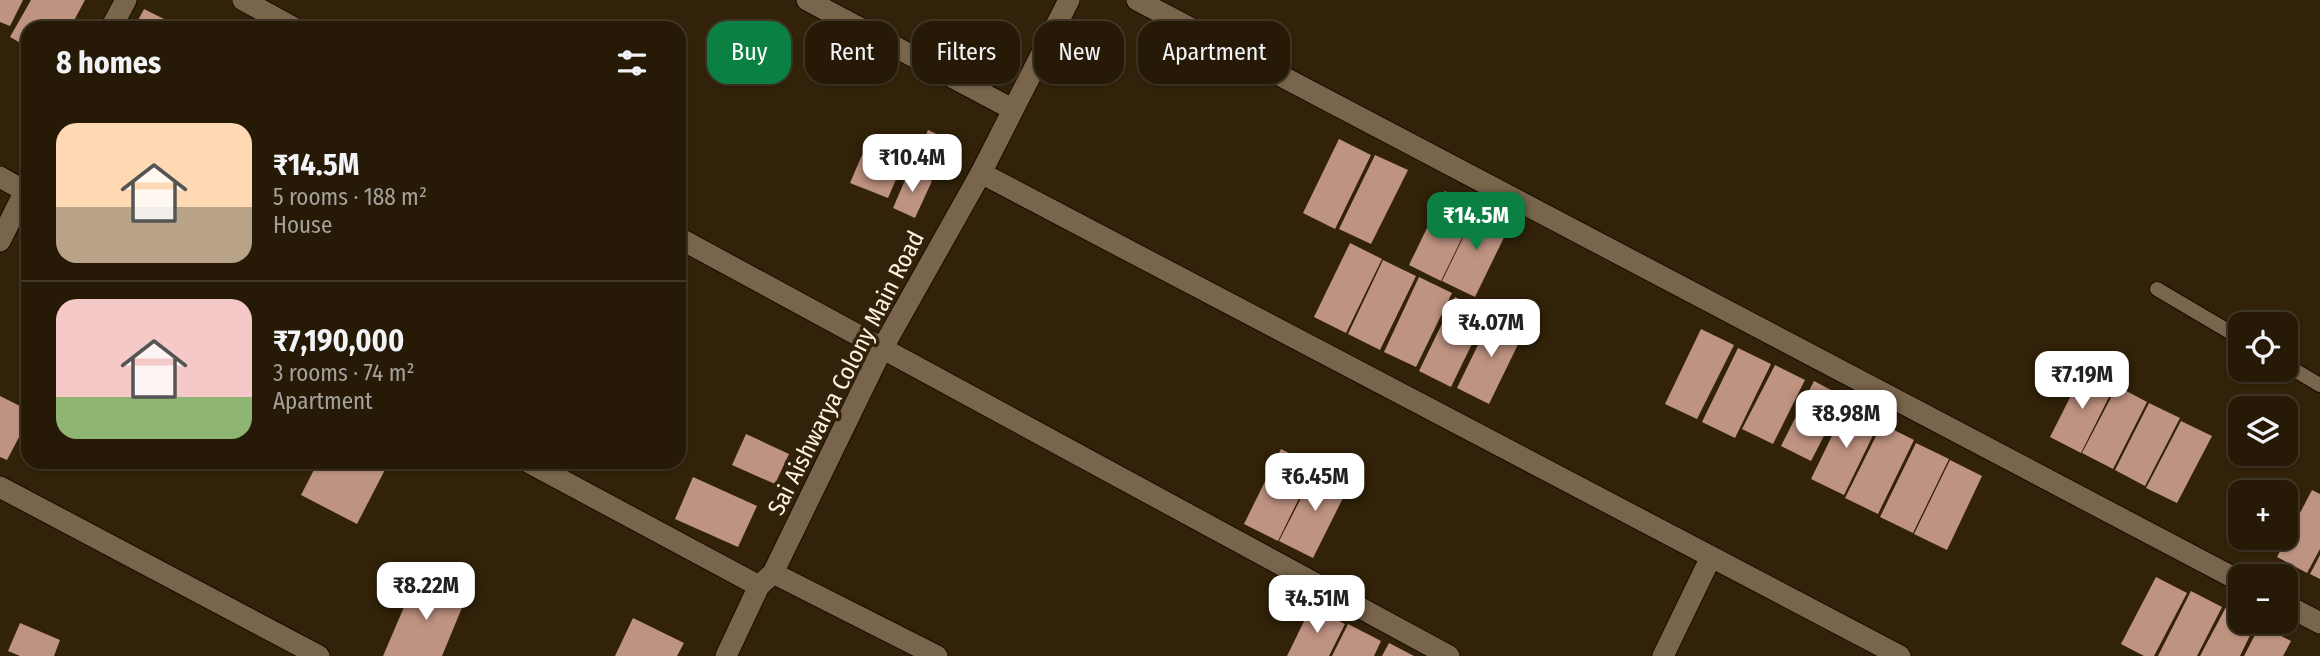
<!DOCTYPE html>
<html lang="en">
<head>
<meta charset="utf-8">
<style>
	:root { --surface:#261a07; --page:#322715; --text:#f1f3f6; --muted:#a4a19b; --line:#423828; --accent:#0b8043 }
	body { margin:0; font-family:"Fira Sans Condensed",sans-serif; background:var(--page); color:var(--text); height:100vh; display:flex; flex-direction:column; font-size:26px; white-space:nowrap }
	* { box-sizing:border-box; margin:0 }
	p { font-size:23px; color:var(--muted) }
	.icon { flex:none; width:38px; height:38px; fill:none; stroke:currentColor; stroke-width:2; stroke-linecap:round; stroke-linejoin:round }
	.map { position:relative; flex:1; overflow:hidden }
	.drawer { position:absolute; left:21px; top:21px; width:665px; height:448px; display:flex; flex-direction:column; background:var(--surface); border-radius:21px; box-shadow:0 2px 5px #0004,0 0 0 2px var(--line) }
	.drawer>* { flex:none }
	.hud { position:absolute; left:707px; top:21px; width:665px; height:63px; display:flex; gap:14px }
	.tools { position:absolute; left:2228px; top:312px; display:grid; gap:14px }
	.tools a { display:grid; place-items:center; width:70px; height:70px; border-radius:14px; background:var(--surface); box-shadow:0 2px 5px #0004,0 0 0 2px var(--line); font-size:35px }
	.price { position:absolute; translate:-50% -60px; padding:0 16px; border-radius:14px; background:#fff; color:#222; font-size:23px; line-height:46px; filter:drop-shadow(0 2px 4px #0008) }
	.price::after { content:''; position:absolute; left:50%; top:42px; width:21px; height:16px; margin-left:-10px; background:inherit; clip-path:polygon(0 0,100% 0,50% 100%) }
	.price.selected { background:var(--accent); color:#fff }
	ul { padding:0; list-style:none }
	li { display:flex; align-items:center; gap:21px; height:175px; padding:0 35px }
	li+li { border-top:2px solid var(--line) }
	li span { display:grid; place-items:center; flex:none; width:196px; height:140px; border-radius:21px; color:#555 }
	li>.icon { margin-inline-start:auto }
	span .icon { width:84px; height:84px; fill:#fffc; stroke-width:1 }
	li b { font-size:30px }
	h2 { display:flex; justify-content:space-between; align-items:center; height:84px; padding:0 35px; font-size:30px }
	.tag { padding:0 24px; border-radius:21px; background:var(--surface); box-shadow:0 2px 5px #0004,0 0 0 2px var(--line); font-size:24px; line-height:63px }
	.tag.selected { background:var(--accent); color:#fff }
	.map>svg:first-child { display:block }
	.building { fill:#bf9382 }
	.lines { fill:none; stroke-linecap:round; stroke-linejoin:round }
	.service-casing { stroke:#1a0b00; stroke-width:16 }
	.minor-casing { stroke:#1a0b00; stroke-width:23 }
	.tertiary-casing { stroke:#1a0b00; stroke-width:23 }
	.service { stroke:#78654b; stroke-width:14 }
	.minor { stroke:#78654b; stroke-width:21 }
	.tertiary { stroke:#78654b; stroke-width:21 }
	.labels { text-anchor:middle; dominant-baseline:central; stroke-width:7; stroke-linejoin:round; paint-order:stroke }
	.street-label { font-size:24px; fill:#fef3e4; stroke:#322209 }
</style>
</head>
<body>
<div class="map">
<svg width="2320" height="656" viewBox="0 0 2320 656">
	<rect width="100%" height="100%" fill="#322209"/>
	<g class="building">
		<polygon points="0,0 23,0 10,26 0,22"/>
		<polygon points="31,0 85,0 70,28 28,28 28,47 10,37"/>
		<polygon points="144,9 182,28 134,28"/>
		<polygon points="928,130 952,141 935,180 911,169"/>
		<polygon points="1339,139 1371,155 1335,229 1303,213"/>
		<polygon points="862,155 900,170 888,198 850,183"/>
		<polygon points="1375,155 1408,170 1371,244 1339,229"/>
		<polygon points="909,171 932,181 915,218 893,208"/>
		<polygon points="1445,191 1477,207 1441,281 1409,265"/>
		<polygon points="1478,207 1511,223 1475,297 1442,281"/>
		<polygon points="1350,243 1382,259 1346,333 1314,317"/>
		<polygon points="1383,260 1416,276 1380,350 1348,334"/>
		<polygon points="1419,277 1452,293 1416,367 1384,352"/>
		<polygon points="1455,297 1487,313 1451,387 1419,371"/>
		<polygon points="1493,314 1525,330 1489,404 1457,388"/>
		<polygon points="1701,329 1734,345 1697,419 1665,404"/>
		<polygon points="1738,348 1771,364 1735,438 1702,422"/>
		<polygon points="1775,365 1805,380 1773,444 1742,429"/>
		<polygon points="2084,370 2115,385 2081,453 2050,437"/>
		<polygon points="1814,381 1844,397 1811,461 1781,446"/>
		<polygon points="2117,386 2147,402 2113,469 2082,453"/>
		<polygon points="0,396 28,410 28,420 7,460 0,457"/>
		<polygon points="2149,403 2180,418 2145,486 2115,470"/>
		<polygon points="1847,405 1880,421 1844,495 1811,479"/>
		<polygon points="2181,421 2212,436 2177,503 2146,488"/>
		<polygon points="1882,424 1914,440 1878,514 1845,498"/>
		<polygon points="746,434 789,454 775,484 732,465"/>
		<polygon points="1916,443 1949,459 1913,533 1880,517"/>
		<polygon points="1281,449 1315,466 1278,541 1244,524"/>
		<polygon points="1950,460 1982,476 1947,550 1914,534"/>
		<polygon points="318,462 389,462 357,524 301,495"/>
		<polygon points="1317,467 1350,484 1313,558 1279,541"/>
		<polygon points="693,477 757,506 738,547 675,519"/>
		<polygon points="2312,490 2320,494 2320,549 2307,573 2277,557"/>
		<polygon points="2320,555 2320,579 2310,574"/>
		<polygon points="417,577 466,598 442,656 383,656"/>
		<polygon points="2156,577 2187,593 2154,656 2144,656 2121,644"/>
		<polygon points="2191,591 2222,607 2197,656 2158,656"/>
		<polygon points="1311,607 1345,624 1329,656 1287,656"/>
		<polygon points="2226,607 2240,614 2240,621 2256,623 2240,656 2200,656"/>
		<polygon points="633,618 684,643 677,656 615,656"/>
		<polygon points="20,623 60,640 54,656 20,656 8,651"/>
		<polygon points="1348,624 1381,641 1374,656 1332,656"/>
		<polygon points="2260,625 2291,641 2283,656 2244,656"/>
		<polygon points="1389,643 1414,656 1382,656"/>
	</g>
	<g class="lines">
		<defs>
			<g id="service">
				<polyline points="2157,289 2240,338"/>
				<polyline points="2286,365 2320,385"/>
			</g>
			<g id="minor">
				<polyline points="243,0 294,28"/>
				<polyline points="807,0 1012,109"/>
				<polyline points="1137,0 2240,581"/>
				<polyline points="111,28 126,0"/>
				<polyline points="981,173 1900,656"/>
				<polyline points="0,177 28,193"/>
				<polyline points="679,238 1449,656"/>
				<polyline points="0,241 28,185"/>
				<polyline points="528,462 759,586"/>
				<polyline points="0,487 319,656"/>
				<polyline points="773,573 937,656"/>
				<polyline points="2286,605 2320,623"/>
				<polyline points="1663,656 1711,557"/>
			</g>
			<polyline id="tertiary" points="726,656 759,586 773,573 882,349 981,173 1069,0"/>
		</defs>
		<use href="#service" class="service-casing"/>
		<use href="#minor" class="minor-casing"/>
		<use href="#tertiary" class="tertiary-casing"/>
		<use href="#service" class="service"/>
		<use href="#minor" class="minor"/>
		<use href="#tertiary" class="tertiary"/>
	</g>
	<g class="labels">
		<g class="street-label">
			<text transform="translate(846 373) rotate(-63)">Sai Aishwarya Colony Main Road</text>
		</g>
	</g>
</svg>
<div class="tools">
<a><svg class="icon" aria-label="locate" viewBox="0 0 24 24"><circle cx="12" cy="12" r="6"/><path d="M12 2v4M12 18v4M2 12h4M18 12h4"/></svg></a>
<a><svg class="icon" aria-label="layers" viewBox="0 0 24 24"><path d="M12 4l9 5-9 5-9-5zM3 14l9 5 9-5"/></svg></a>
<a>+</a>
<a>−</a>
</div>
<b class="price" style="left:912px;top:194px">₹10.4M</b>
<b class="price selected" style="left:1476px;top:252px">₹14.5M</b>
<b class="price" style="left:1491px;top:359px">₹4.07M</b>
<b class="price" style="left:2082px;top:411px">₹7.19M</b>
<b class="price" style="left:1846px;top:450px">₹8.98M</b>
<b class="price" style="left:1315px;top:513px">₹6.45M</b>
<b class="price" style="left:426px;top:622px">₹8.22M</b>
<b class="price" style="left:1317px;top:635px">₹4.51M</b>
<div class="hud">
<a class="tag selected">Buy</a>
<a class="tag">Rent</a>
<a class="tag">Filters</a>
<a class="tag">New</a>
<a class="tag">Apartment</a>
</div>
<section class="drawer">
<h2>8 homes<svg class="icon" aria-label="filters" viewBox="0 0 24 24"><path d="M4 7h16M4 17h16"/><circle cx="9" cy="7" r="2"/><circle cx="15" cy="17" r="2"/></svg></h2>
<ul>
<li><span style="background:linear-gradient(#ffd9b3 60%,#b9a48a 0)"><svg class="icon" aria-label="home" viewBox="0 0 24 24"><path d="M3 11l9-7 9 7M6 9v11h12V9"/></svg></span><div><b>₹14.5M</b><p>5 rooms · 188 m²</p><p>House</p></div></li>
<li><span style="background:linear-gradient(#f6c9c9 70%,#8fb573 0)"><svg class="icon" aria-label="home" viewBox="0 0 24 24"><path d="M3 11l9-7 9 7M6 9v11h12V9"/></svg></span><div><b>₹7,190,000</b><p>3 rooms · 74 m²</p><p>Apartment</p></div></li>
</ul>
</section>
</div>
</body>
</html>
